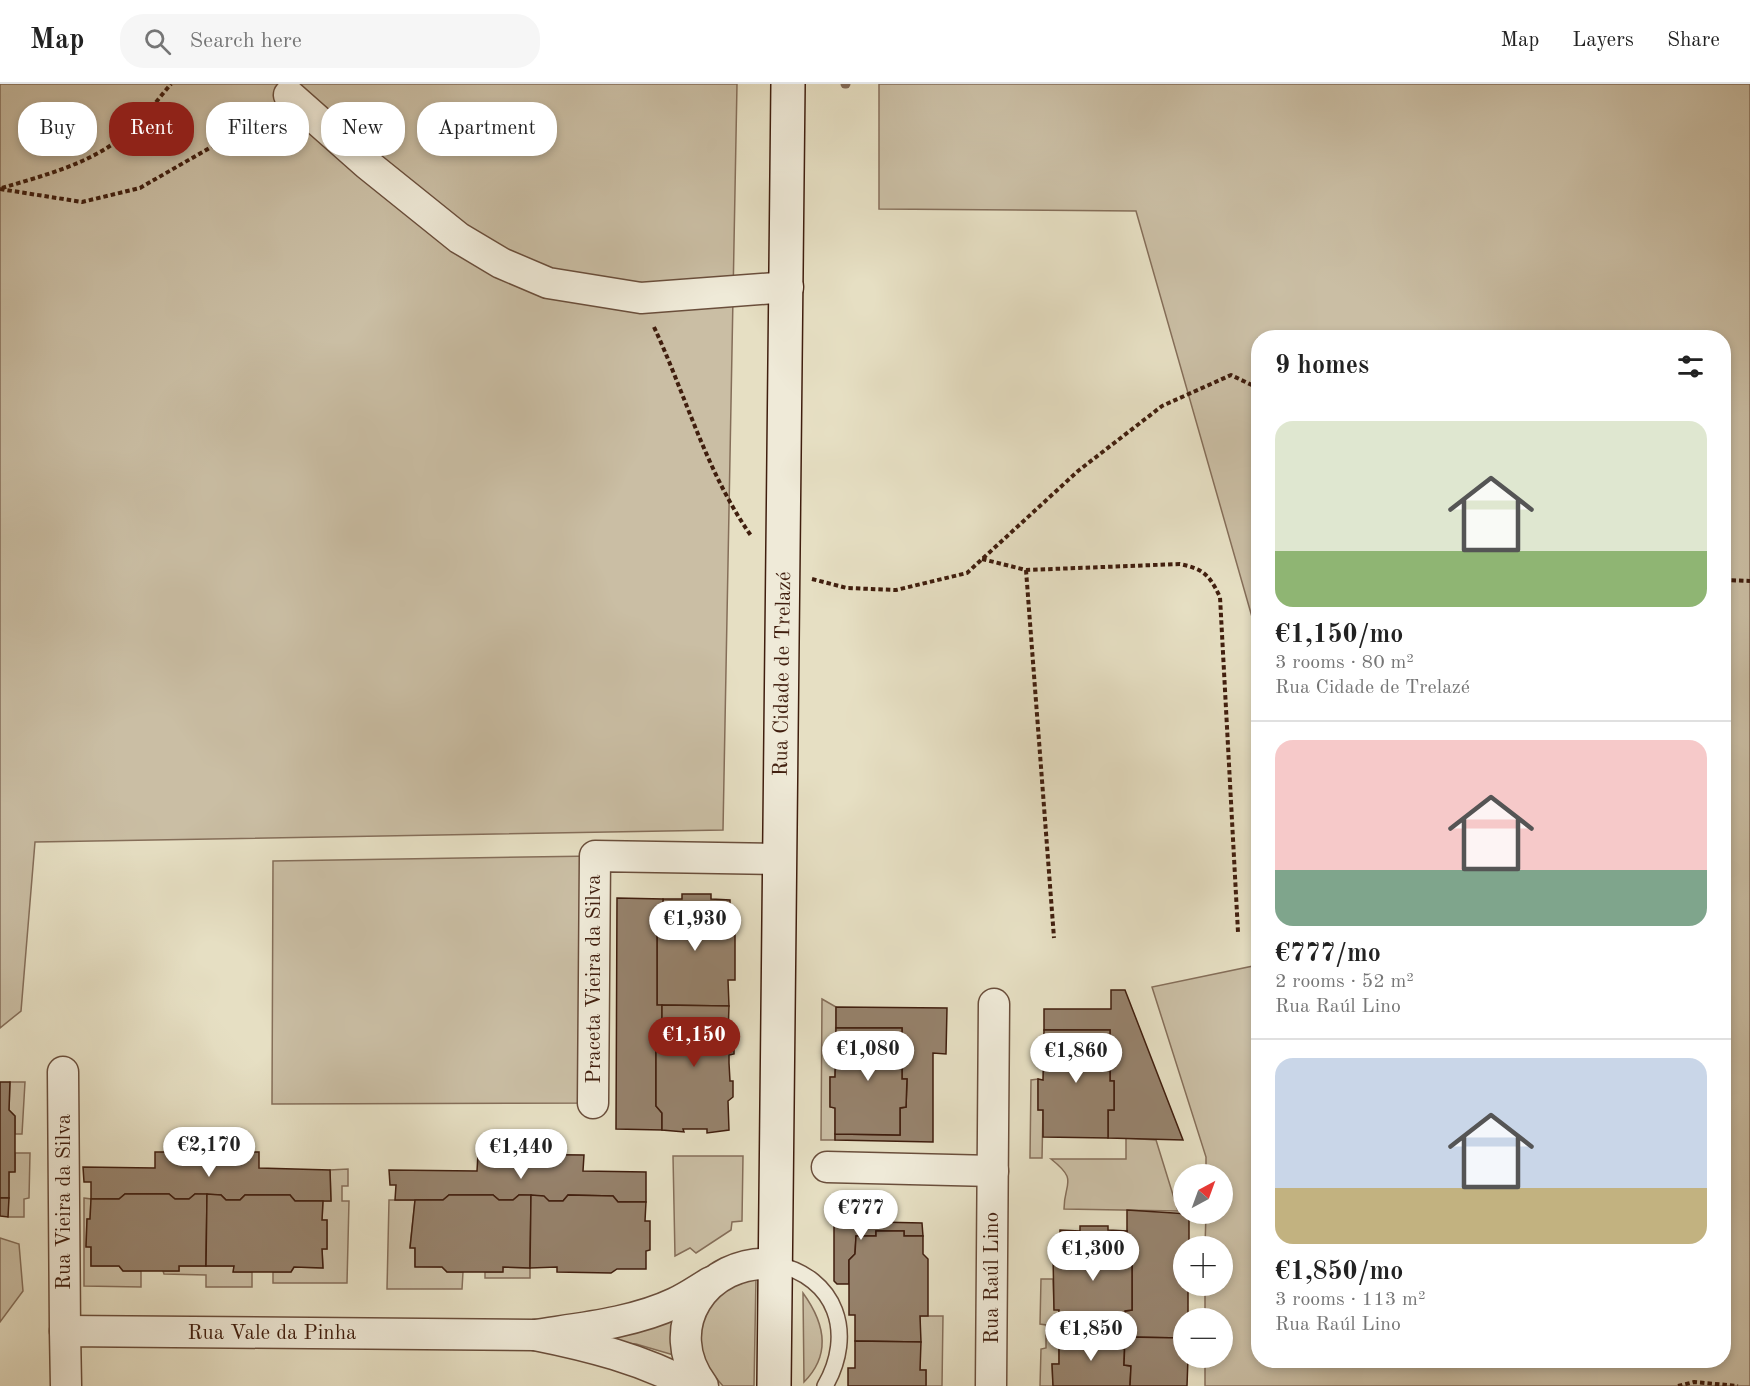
<!DOCTYPE html>
<html lang="en">
<head>
<meta charset="utf-8">
<style>
	:root { --surface:#fff; --page:#f6f6f6; --text:#222; --muted:#767676; --line:#e0e0e0; --accent:#8f2418 }
	body { margin:0; font-family:"Old Standard TT",serif; background:var(--page); color:var(--text); height:100vh; display:flex; flex-direction:column; font-size:22px; white-space:nowrap }
	* { box-sizing:border-box; margin:0 }
	p { font-size:20px; color:var(--muted) }
	.icon { flex:none; width:33px; height:33px; fill:none; stroke:currentColor; stroke-width:2; stroke-linecap:round; stroke-linejoin:round }
	.map { position:relative; flex:1; overflow:hidden }
	.side { position:absolute; left:1251px; top:246px; width:480px; height:1038px; display:flex; flex-direction:column; background:var(--surface); border-radius:24px; box-shadow:0 3px 9px #0003 }
	.side>* { flex:none }
	.hud { position:absolute; left:18px; top:18px; width:570px; height:54px; display:flex; gap:12px }
	.needle { width:39px; rotate:41deg }
	.fabs { position:absolute; left:1173px; top:1080px; display:grid; gap:12px }
	.fabs a { display:grid; place-items:center; width:60px; height:60px; border-radius:50%; background:var(--surface); box-shadow:0 3px 9px #0003; font-size:30px }
	.price { position:absolute; translate:-50% -51px; padding:0 14px; border-radius:21px; background:#fff; color:#222; font-size:20px; line-height:39px; filter:drop-shadow(0 2px 3px #0008) }
	.price::after { content:''; position:absolute; left:50%; top:36px; width:18px; height:14px; margin-left:-9px; background:inherit; clip-path:polygon(0 0,100% 0,50% 100%) }
	.price.selected { background:var(--accent); color:#fff }
	ul { padding:0; list-style:none }
	li { display:grid; align-content:center; gap:12px; height:318px; padding:0 24px }
	li+li { border-top:2px solid var(--line) }
	li span { display:grid; place-items:center; height:186px; border-radius:18px; color:#555 }
	li>.icon { margin-inline-start:auto }
	span .icon { width:108px; height:108px; fill:#fffc; stroke-width:1 }
	li b { font-size:26px }
	h2 { display:flex; justify-content:space-between; align-items:center; height:72px; padding:0 24px; font-size:26px }
	.tag { padding:0 21px; border-radius:24px; background:var(--surface); box-shadow:0 3px 9px #0003; font-size:21px; line-height:54px }
	.tag.selected { background:var(--accent); color:#fff }
	header { display:flex; align-items:center; gap:36px; box-sizing:border-box; height:84px; padding:0 30px; background:var(--surface); border-bottom:2px solid var(--line) }
	header strong { font-size:28px }
	nav { display:flex; gap:33px; margin-inline-start:auto; font-size:21px }
	.search { width:420px; height:54px; background:var(--page); display:flex; align-items:center; gap:15px; box-sizing:border-box; padding:0 21px; border-radius:24px; color:var(--muted); font-size:22px }
	.map>svg:first-child { display:block }
	.green { fill:#cabea4; stroke:#856e59; stroke-width:1.5 }
	.lines { fill:none; stroke-linecap:round; stroke-linejoin:round }
	.stream { stroke:#826a55; stroke-width:9 }
	.building { fill:#96826c; stroke:#401e0e; stroke-width:1.5 }
	.lane-casing { stroke:#6a4e3b; stroke-width:18 }
	.street-casing { stroke:#6a4e3b; stroke-width:33 }
	.secondary-casing { stroke:#401e0e; stroke-width:36 }
	.path { stroke:#401e0e; stroke-width:4; stroke-dasharray:4.5 3; stroke-linecap:butt }
	.lane { stroke:#efead8; stroke-width:15 }
	.street { stroke:#efead8; stroke-width:30 }
	.secondary { stroke:#efead8; stroke-width:33 }
	.labels { text-anchor:middle; dominant-baseline:central; stroke-width:6; stroke-linejoin:round; paint-order:stroke }
	.street-label { font-size:21px; fill:#401e0e; stroke:#efead8 }
</style>
</head>
<body>
<header>
<strong>Map</strong>
<div class="search"><svg class="icon" aria-label="search" viewBox="0 0 24 24"><circle cx="10" cy="10" r="6"/><path d="M15 15l6 6"/></svg>Search here</div>
<nav><a>Map</a><a>Layers</a><a>Share</a></nav>
</header>
<div class="map">
<svg width="1750" height="1302" viewBox="0 0 1750 1302">
	<rect width="100%" height="100%" fill="#e6dfc3"/>
	<filter id="stains"><feTurbulence type="fractalNoise" baseFrequency=".00333" numOctaves="4"/><feColorMatrix values="0 0 0 0 .2 0 0 0 0 .09 0 0 0 0 .02 0 0 0 .5 -.17"/></filter>
	<radialGradient id="worn" r=".72"><stop offset=".6" stop-color="#630" stop-opacity="0"/><stop offset="1" stop-color="#630" stop-opacity=".3"/></radialGradient>
	<g class="green">
		<polygon points="0,0 737,0 723,746 35,758 21,927 0,944"/>
		<polygon points="879,0 1750,0 1750,1302 1205,1302 1205,1274 1222,1274 1222,1234 1205,1234 1205,1202 1222,1202 1222,1162 1205,1162 1206,1130 1222,1130 1222,1090 1206,1090 1206,1073 1152,903 1258,881 1258,1276 1724,1276 1724,254 1258,254 1258,554 1136,127 879,125"/>
		<polygon points="595,772 593,1019 272,1020 273,777"/>
		<polygon points="822,915 836,923 835,993 830,993 830,1023 835,1024 835,1056 821,1056"/>
		<polygon points="1038,995 1038,1026 1043,1026 1042,1074 1030,1074 1031,996"/>
		<polygon points="10,998 25,998 22,1050 15,1050 15,1032 9,1026"/>
		<path d="M1126,1054l30,2 22,71 -114,-2c0,-27 15,-28 -13,-50h75z"/>
		<polygon points="15,1069 30,1069 29,1114 24,1115 24,1133 8,1133 9,1088 15,1087"/>
		<polygon points="673,1072 743,1072 742,1137 732,1138 731,1146 696,1169 690,1164 675,1172"/>
		<polygon points="348,1085 348,1102 342,1102 342,1117 349,1117 347,1199 273,1199 273,1188 291,1188 294,1183 323,1184 322,1165 327,1165 327,1136 322,1136 323,1117 331,1117 330,1086"/>
		<polygon points="84,1114 91,1115 90,1135 87,1135 86,1162 91,1163 91,1182 119,1182 123,1187 141,1187 141,1203 84,1202"/>
		<polygon points="389,1116 415,1116 410,1163 415,1164 415,1182 442,1183 447,1188 463,1188 462,1205 387,1205"/>
		<polygon points="0,1154 19,1160 23,1207 0,1238"/>
		<polygon points="179,1182 234,1182 234,1188 252,1188 252,1203 206,1203 206,1191 164,1190 163,1187 179,1187"/>
		<polygon points="503,1183 530,1184 530,1194 485,1194 485,1188 502,1188"/>
		<polygon points="756,1193 754,1302 723,1302 704,1280 698,1260 699,1239 720,1205"/>
		<polygon points="1041,1195 1053,1195 1054,1225 1059,1226 1059,1280 1052,1280 1053,1302 1040,1302 1041,1265 1046,1264 1046,1241 1040,1240"/>
		<path d="M803,1209c21,29 29,61 1,89z"/>
		<polygon points="679,1230 677,1272 636,1260 612,1258 609,1248"/>
		<polygon points="920,1232 943,1232 942,1302 926,1302 926,1286 920,1286"/>
	</g>
	<g class="lines">
		<polyline class="stream" points="845,0 846,0"/>
	</g>
	<g class="building">
		<polygon points="682,810 711,810 711,815 730,816 730,843 735,848 735,896 728,896 729,922 657,921 657,850 663,843 663,815 682,815"/>
		<polygon points="617,814 663,815 663,843 657,850 657,921 662,921 662,938 656,944 656,1022 662,1029 662,1046 616,1045"/>
		<polygon points="1111,906 1125,906 1183,1056 1108,1054 1108,1026 1114,1026 1114,997 1110,997 1110,946 1044,946 1044,925 1111,925"/>
		<polygon points="662,921 729,922 728,951 734,956 734,970 729,971 729,979 730,997 733,997 733,1013 728,1017 729,1046 707,1049 707,1045 683,1045 684,1048 662,1046 662,1029 656,1022 656,944 662,938"/>
		<polygon points="836,923 947,924 946,970 933,969 933,1058 835,1056 835,1050 900,1051 900,1024 906,1023 907,995 902,995 902,944 836,944"/>
		<polygon points="836,944 902,944 902,995 907,995 906,1023 900,1024 900,1051 835,1050 835,1024 830,1023 830,993 835,993"/>
		<polygon points="1044,946 1110,946 1110,997 1114,997 1114,1026 1108,1026 1108,1054 1043,1053 1043,1026 1038,1026 1038,995 1043,996"/>
		<polygon points="0,998 10,998 9,1026 15,1032 15,1088 9,1088 9,1114 0,1114"/>
		<polygon points="155,1068 259,1068 259,1084 330,1086 331,1117 295,1117 290,1111 245,1111 240,1116 226,1116 221,1111 195,1110 189,1115 175,1115 169,1110 125,1110 119,1115 91,1115 91,1098 84,1098 83,1083 155,1084"/>
		<polygon points="478,1070 584,1071 583,1087 646,1088 646,1118 618,1118 613,1112 568,1111 563,1117 549,1117 542,1112 519,1111 513,1116 499,1116 493,1111 449,1111 443,1116 395,1116 396,1101 390,1101 389,1086 477,1087"/>
		<polygon points="125,1110 169,1110 175,1115 189,1115 195,1110 207,1110 206,1182 179,1182 179,1187 123,1187 119,1182 91,1182 91,1163 86,1163 87,1135 90,1135 91,1115 119,1115"/>
		<polygon points="207,1110 221,1111 226,1116 240,1116 245,1111 290,1111 295,1117 323,1117 322,1136 327,1136 327,1165 322,1165 323,1184 294,1183 291,1188 233,1188 234,1182 206,1182"/>
		<polygon points="449,1111 493,1111 499,1116 513,1116 519,1111 531,1111 530,1184 503,1183 503,1188 447,1188 442,1183 415,1183 415,1164 410,1164 415,1116 443,1116"/>
		<polygon points="531,1111 544,1112 549,1117 563,1117 568,1111 613,1112 618,1118 646,1118 645,1137 650,1137 650,1166 646,1167 646,1185 617,1185 611,1189 557,1188 557,1183 530,1184"/>
		<polygon points="0,1114 9,1114 8,1133 0,1132"/>
		<polygon points="1127,1126 1189,1130 1189,1162 1184,1162 1184,1202 1188,1202 1188,1234 1184,1234 1184,1254 1125,1253 1125,1227 1132,1226 1132,1169 1127,1165"/>
		<polygon points="834,1137 922,1139 923,1152 904,1152 904,1147 876,1147 876,1152 856,1152 855,1170 849,1176 849,1200 837,1200 834,1197"/>
		<polygon points="1080,1142 1108,1142 1108,1146 1127,1147 1127,1165 1132,1169 1132,1226 1125,1227 1125,1253 1059,1252 1059,1226 1054,1226 1053,1170 1059,1165 1060,1146 1080,1147"/>
		<polygon points="876,1147 904,1147 904,1152 923,1152 923,1170 928,1175 928,1232 920,1232 921,1258 855,1257 855,1231 849,1231 849,1176 855,1170 856,1152 876,1152"/>
		<polygon points="1059,1252 1125,1253 1124,1281 1131,1282 1130,1302 1053,1302 1052,1280 1059,1280"/>
		<polygon points="1125,1253 1184,1254 1184,1274 1188,1274 1187,1302 1130,1302 1131,1282 1124,1281"/>
		<polygon points="855,1257 921,1258 920,1286 926,1286 926,1302 848,1302 848,1284 855,1284"/>
	</g>
	<g class="lines">
		<defs>
			<path id="lane" d="M775,1180c62,13 80,70 50,122"/>
			<g id="street">
				<polyline points="289,11 367,80 459,154 501,179 548,199 641,214 788,203"/>
				<polyline points="63,988 65,1247"/>
				<polyline points="593,1019 595,772 780,775"/>
				<polyline points="827,1083 993,1087"/>
				<polyline points="66,1302 65,1247 535,1251"/>
				<path d="M692,1302c-51,-27 -102,-40 -157,-51 45,-7 98,-12 140,-32 13,-6 24,-14 36,-21"/>
				<path d="M703,1302c-44,-58 2,-128 72,-122"/>
				<polyline points="991,1302 994,920"/>
			</g>
			<polyline id="secondary" points="774,1302 788,0"/>
		</defs>
		<use href="#lane" class="lane-casing"/>
		<use href="#street" class="street-casing"/>
		<use href="#secondary" class="secondary-casing"/>
		<g class="path">
			<path d="M2,104c43,-13 96,-26 129,-59 15,-13 27,-30 40,-45"/>
			<polyline points="0,105 82,118 140,104 232,51 266,27"/>
			<path d="M654,243c32,69 53,147 98,210"/>
			<path d="M982,475l44,11 154,-6c23,5 29,10 40,33l18,335"/>
			<polyline points="1026,486 1054,854"/>
			<polyline points="812,495 847,504 896,506 967,489 1078,387 1162,322 1231,291 1258,304"/>
			<polyline points="1724,496 1750,497"/>
			<polyline points="1678,1302 1694,1298 1738,1302"/>
		</g>
		<use href="#lane" class="lane"/>
		<use href="#street" class="street"/>
		<use href="#secondary" class="secondary"/>
	</g>
	<g class="labels">
		<g class="street-label">
			<text transform="translate(783 590) rotate(-89)">Rua Cidade de Trelazé</text>
			<text transform="translate(594 895) rotate(-90)">Praceta Vieira da Silva</text>
			<text transform="translate(64 1118) rotate(-90)">Rua Vieira da Silva</text>
			<text transform="translate(992 1194) rotate(-90)">Rua Raúl Lino</text>
			<text x="272" y="1249">Rua Vale da Pinha</text>
		</g>
	</g>
	<rect width="100%" height="100%" filter="url(#stains)"/>
	<rect width="100%" height="100%" fill="url(#worn)"/>
</svg>
<div class="fabs">
<a><svg class="needle" viewBox="-14 -14 28 28"><path d="M0-13l5 13h-10z" fill="#e53935"/><path d="M0 13l5-13h-10z" fill="#767676"/></svg></a>
<a>+</a>
<a>−</a>
</div>
<b class="price" style="left:695px;top:868px">€1,930</b>
<b class="price selected" style="left:694px;top:984px">€1,150</b>
<b class="price" style="left:868px;top:998px">€1,080</b>
<b class="price" style="left:1076px;top:1000px">€1,860</b>
<b class="price" style="left:209px;top:1094px">€2,170</b>
<b class="price" style="left:521px;top:1096px">€1,440</b>
<b class="price" style="left:861px;top:1157px">€777</b>
<b class="price" style="left:1093px;top:1198px">€1,300</b>
<b class="price" style="left:1091px;top:1278px">€1,850</b>
<div class="hud">
<a class="tag">Buy</a>
<a class="tag selected">Rent</a>
<a class="tag">Filters</a>
<a class="tag">New</a>
<a class="tag">Apartment</a>
</div>
<section class="side">
<h2>9 homes<svg class="icon" aria-label="filters" viewBox="0 0 24 24"><path d="M4 7h16M4 17h16"/><circle cx="9" cy="7" r="2"/><circle cx="15" cy="17" r="2"/></svg></h2>
<ul>
<li><span style="background:linear-gradient(#dfe7d0 70%,#8fb573 0)"><svg class="icon" aria-label="home" viewBox="0 0 24 24"><path d="M3 11l9-7 9 7M6 9v11h12V9"/></svg></span><div><b>€1,150/mo</b><p>3 rooms · 80 m²</p><p>Rua Cidade de Trelazé</p></div></li>
<li><span style="background:linear-gradient(#f6c9c9 70%,#7fa58c 0)"><svg class="icon" aria-label="home" viewBox="0 0 24 24"><path d="M3 11l9-7 9 7M6 9v11h12V9"/></svg></span><div><b>€777/mo</b><p>2 rooms · 52 m²</p><p>Rua Raúl Lino</p></div></li>
<li><span style="background:linear-gradient(#c9d6e8 70%,#c2b280 0)"><svg class="icon" aria-label="home" viewBox="0 0 24 24"><path d="M3 11l9-7 9 7M6 9v11h12V9"/></svg></span><div><b>€1,850/mo</b><p>3 rooms · 113 m²</p><p>Rua Raúl Lino</p></div></li>
</ul>
</section>
</div>
</body>
</html>
